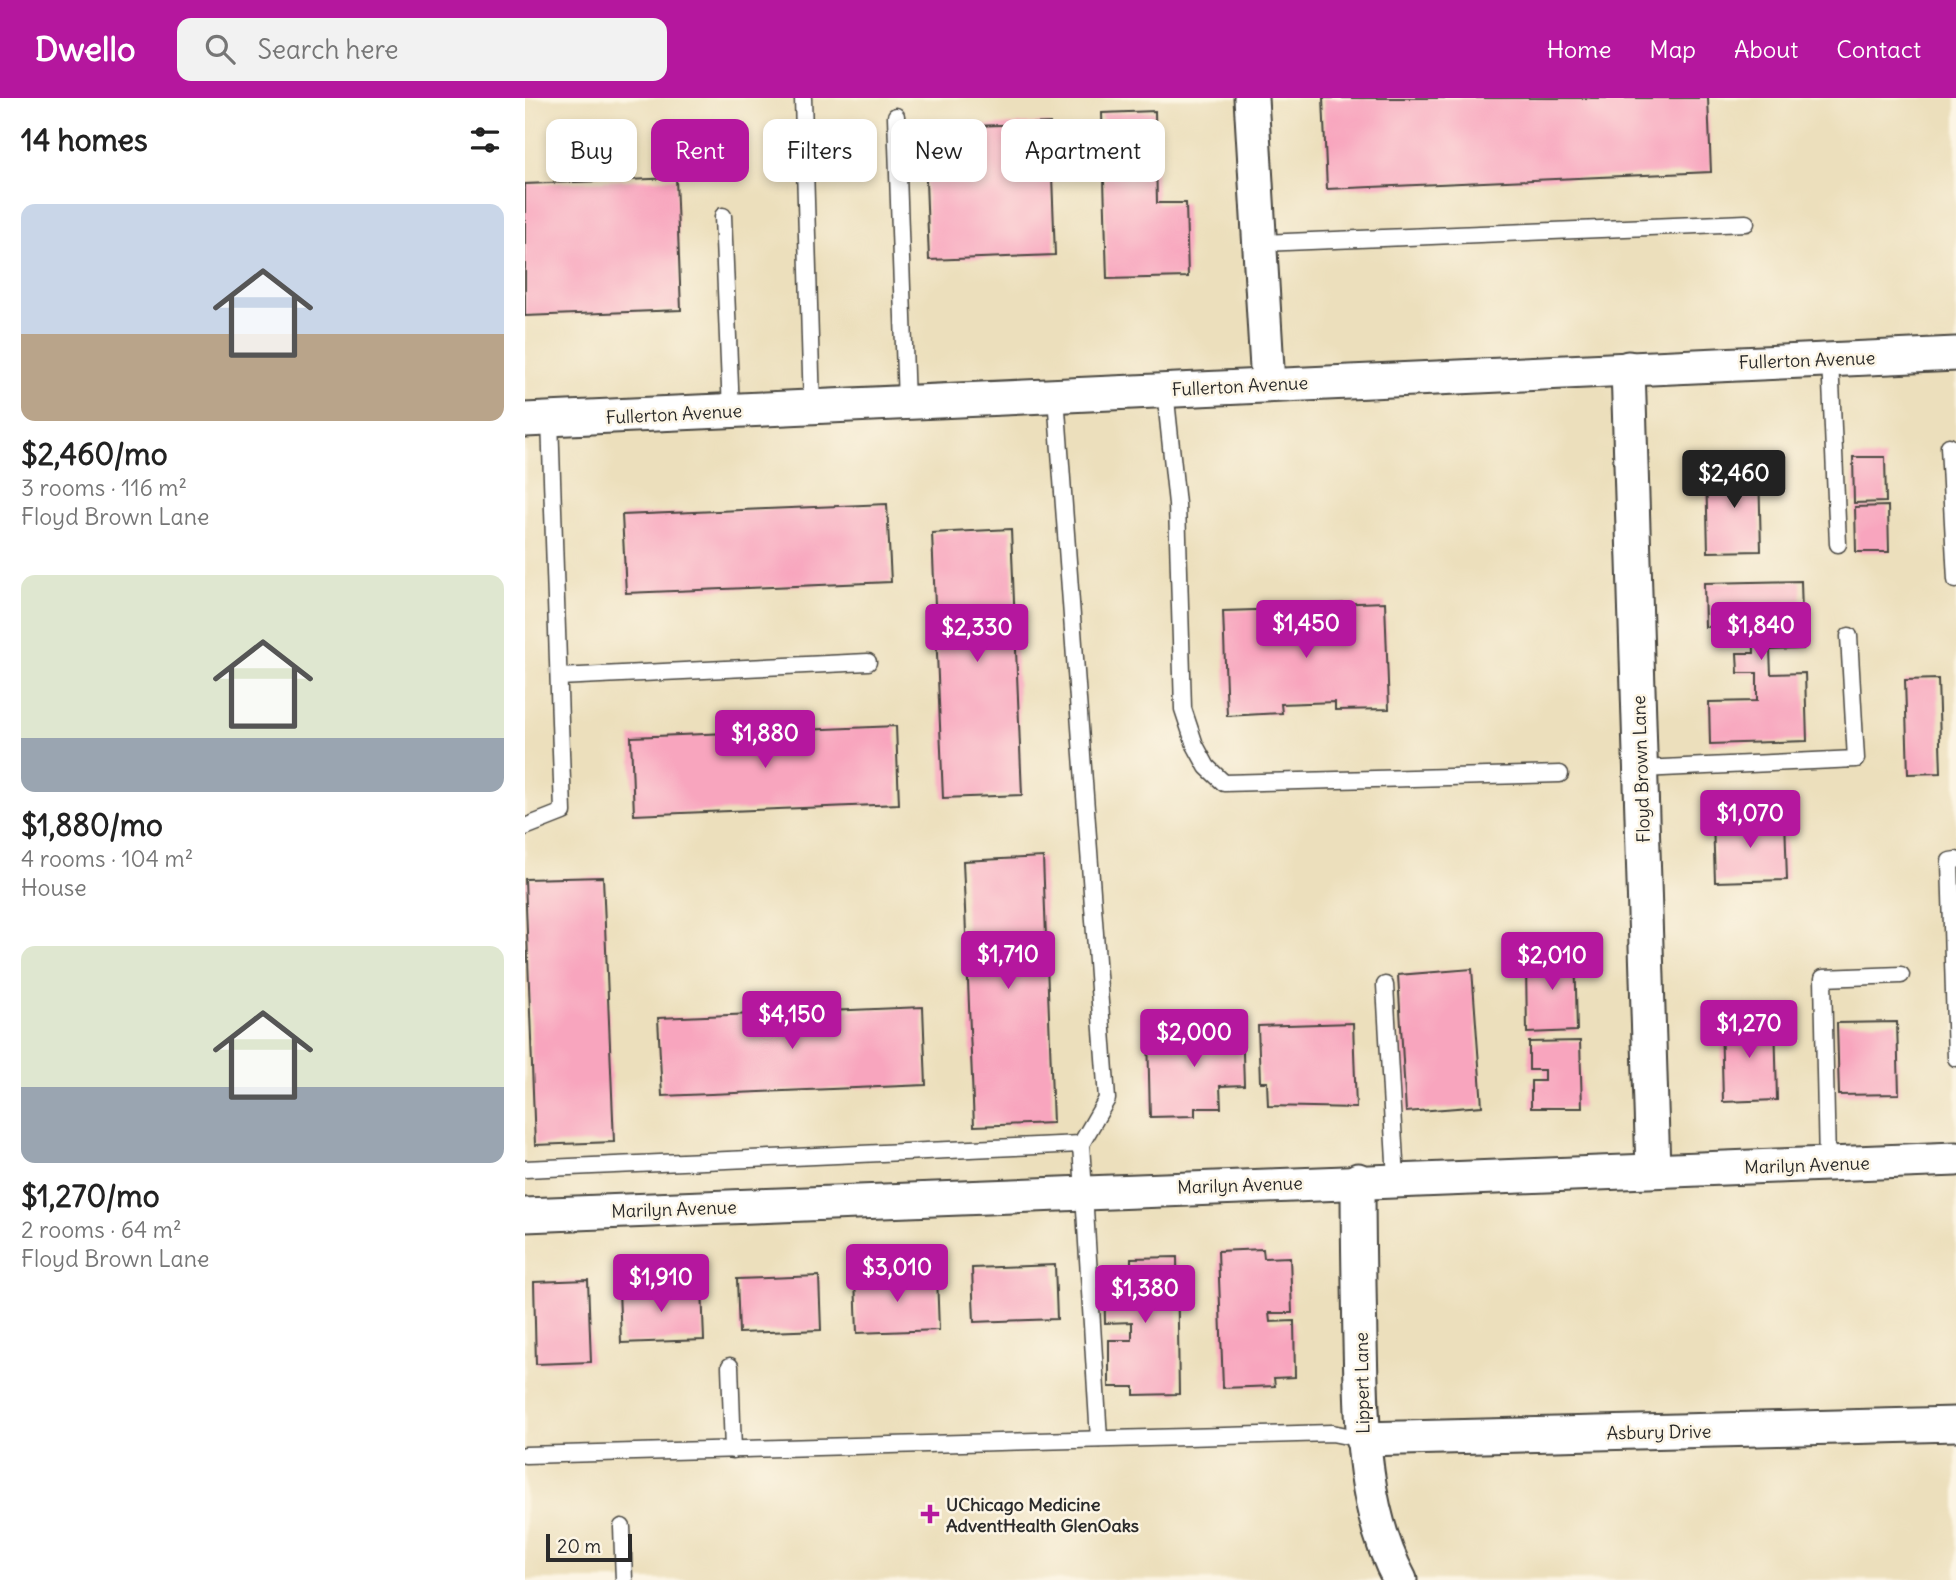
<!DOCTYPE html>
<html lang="en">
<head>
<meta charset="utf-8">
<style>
	:root { --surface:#fff; --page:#f2f2f2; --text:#222; --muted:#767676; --accent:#b5179e }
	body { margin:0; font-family:Delius,sans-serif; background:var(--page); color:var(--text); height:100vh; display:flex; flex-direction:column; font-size:26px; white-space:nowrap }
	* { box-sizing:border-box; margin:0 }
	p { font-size:23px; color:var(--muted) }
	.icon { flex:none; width:38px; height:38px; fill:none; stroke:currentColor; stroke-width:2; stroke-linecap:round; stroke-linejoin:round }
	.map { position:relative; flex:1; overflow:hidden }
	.drawer { display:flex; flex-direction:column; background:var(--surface); width:525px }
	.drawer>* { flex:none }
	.top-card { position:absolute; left:21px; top:21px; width:665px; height:63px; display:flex; gap:14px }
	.scale { position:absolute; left:21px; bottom:18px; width:86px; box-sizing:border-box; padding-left:7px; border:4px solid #2b2b2b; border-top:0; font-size:19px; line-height:24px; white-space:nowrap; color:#2b2b2b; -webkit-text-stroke:5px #fcf5e5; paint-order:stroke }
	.price { position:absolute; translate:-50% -60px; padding:0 16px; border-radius:7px; background:var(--accent); color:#fff; font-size:23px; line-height:46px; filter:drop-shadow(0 2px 4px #0008) }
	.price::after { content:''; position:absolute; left:50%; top:42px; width:21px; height:16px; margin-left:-10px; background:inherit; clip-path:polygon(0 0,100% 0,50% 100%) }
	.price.current { background:#222; color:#fff }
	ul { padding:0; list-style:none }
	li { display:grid; align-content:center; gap:14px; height:371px; padding:0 21px }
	li span { display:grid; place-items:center; height:217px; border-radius:14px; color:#555 }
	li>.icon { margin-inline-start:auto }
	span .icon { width:126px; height:126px; fill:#fffc; stroke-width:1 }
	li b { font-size:30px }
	h2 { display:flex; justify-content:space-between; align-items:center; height:84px; padding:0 21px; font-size:30px }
	.tag { padding:0 24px; border-radius:14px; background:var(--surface); box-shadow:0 4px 10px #0003; font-size:24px; line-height:63px }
	.tag.current { background:var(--accent); color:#fff }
	header { display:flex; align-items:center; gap:42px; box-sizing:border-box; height:98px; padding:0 35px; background:var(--accent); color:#fff }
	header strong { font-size:33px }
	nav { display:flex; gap:38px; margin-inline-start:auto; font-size:24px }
	.search { width:490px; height:63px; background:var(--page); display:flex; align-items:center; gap:18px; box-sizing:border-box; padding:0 24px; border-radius:14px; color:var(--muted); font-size:26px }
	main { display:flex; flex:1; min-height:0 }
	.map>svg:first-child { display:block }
	.building { fill:#f8a5be }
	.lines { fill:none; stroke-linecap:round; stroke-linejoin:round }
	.lane-casing { stroke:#484641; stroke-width:19 }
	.street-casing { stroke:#484641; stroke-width:37 }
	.lane { stroke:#fff; stroke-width:16 }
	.street { stroke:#fff; stroke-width:33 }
	.poi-dot { fill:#b5179e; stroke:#fcf5e5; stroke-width:2.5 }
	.labels { text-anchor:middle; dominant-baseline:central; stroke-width:5; stroke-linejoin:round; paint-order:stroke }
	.street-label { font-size:18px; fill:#2b2b2b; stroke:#fcf5e5 }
	.poi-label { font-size:18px; font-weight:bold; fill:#2b2b2b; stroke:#fcf5e5; text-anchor:start }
</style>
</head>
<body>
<header>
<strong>Dwello</strong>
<div class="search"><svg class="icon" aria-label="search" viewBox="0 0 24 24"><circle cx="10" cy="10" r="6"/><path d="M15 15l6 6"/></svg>Search here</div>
<nav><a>Home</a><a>Map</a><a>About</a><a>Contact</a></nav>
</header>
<main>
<section class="drawer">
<h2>14 homes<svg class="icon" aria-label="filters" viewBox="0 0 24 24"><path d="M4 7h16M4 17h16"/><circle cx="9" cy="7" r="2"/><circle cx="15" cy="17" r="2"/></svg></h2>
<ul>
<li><span style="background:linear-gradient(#c9d6e8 60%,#b9a48a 0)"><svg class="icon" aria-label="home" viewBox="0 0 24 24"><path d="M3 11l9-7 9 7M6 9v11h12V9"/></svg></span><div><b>$2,460/mo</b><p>3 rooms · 116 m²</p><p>Floyd Brown Lane</p></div></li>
<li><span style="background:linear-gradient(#dfe7d0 75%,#9aa5b1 0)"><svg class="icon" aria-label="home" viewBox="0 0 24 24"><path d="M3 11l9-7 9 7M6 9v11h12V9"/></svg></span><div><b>$1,880/mo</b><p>4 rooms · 104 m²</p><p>House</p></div></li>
<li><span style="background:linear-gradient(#dfe7d0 65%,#9aa5b1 0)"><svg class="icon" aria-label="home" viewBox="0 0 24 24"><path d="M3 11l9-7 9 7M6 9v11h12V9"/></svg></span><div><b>$1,270/mo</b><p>2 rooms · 64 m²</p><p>Floyd Brown Lane</p></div></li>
</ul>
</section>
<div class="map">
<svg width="1431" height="1482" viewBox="0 0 1431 1482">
	<rect width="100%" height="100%" fill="#fcf5e5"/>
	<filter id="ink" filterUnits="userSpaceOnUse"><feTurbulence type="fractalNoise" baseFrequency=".0143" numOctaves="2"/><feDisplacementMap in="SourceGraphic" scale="14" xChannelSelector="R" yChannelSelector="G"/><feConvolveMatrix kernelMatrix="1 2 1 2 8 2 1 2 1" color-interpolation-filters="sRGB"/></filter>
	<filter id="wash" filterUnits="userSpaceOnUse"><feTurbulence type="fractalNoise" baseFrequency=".00686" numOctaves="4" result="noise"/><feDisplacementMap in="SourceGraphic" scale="28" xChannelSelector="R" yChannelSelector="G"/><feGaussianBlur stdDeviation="1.57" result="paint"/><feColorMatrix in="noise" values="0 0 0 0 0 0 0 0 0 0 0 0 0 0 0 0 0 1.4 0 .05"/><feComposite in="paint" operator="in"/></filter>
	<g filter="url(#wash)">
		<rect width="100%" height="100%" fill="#ecdfbc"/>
		<g id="blocks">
			<g class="building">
				<polygon points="798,0 1183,0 1186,74 802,91"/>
				<polygon points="630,13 632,105 661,105 663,179 582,181 577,15"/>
				<polygon points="525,25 530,157 404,162 399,30"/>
				<polygon points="151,80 156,212 0,218 0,86"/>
				<polygon points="1328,359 1360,359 1361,404 1329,405"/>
				<polygon points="1234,371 1236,453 1183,454 1181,372"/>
				<polygon points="362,406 366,484 101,495 97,417"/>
				<polygon points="1363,408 1364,454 1331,454 1330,409"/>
				<polygon points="486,431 497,697 418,700 407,435"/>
				<polygon points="1276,483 1278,551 1245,552 1246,576 1280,575 1282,643 1185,646 1184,604 1232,603 1232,575 1213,575 1212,555 1229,555 1228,527 1180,529 1179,485"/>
				<polygon points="860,504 864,611 810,612 810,604 756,606 757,615 702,618 698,513 768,511 769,534 789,534 788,515 806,515 806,506"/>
				<polygon points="1413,581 1416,675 1383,676 1380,582"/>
				<polygon points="371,628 374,706 109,717 106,639"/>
				<polygon points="1260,720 1262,782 1190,784 1188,723"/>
				<polygon points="518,759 528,1025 449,1028 438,763"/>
				<polygon points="78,779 89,1044 10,1047 0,781"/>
				<polygon points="1050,849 1052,933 1002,935 1001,867 1014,866 1014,850"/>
				<polygon points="947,871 957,1008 881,1014 873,877"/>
				<polygon points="398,909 401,987 137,998 133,920"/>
				<polygon points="1250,919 1252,1002 1198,1004 1196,921"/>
				<polygon points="1372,924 1374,996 1314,997 1312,925"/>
				<polygon points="828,925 831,1010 743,1008 742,984 735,984 733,928"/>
				<polygon points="717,926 719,987 695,988 696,1010 670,1010 670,1018 625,1019 623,936 667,935 667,928"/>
				<polygon points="1055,943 1057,1010 1006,1010 1006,983 1019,983 1019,972 1004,972 1004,944"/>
				<polygon points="738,1151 739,1160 765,1159 767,1215 744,1215 745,1224 769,1223 770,1279 749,1280 750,1288 698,1290 693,1153"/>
				<polygon points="652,1159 654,1296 609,1297 609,1289 584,1289 584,1242 607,1242 607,1224 580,1225 579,1170 606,1169 606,1160"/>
				<polygon points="530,1167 532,1221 449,1224 447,1170"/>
				<polygon points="294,1178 296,1232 214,1235 212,1181"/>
				<polygon points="412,1178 414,1232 332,1235 330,1180"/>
				<polygon points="63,1182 66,1264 11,1266 9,1184"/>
				<polygon points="177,1188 179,1242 96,1245 94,1191"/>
			</g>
		</g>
	</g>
	<g filter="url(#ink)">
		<use href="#blocks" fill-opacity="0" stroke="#484641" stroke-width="2"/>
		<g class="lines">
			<defs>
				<g id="lane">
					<polyline points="278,0 287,310"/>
					<polyline points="371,18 381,305"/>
					<polyline points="198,118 206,313"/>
					<polyline points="735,145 1221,125"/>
					<polyline points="1305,261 1313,446"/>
					<polyline points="640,292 652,406 658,611 670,647 682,669 699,685 1035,676"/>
					<polyline points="531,298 582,1001 556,1046 574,1341"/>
					<polyline points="1424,348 1431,482"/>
					<polyline points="34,579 343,564"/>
					<polyline points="1116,671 1331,661 1324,538"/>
					<polyline points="0,729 38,714 25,321"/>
					<polyline points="1431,762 1425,763 1431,960"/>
					<polyline points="860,887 871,1081"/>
					<polyline points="1302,1066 1298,880 1376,877"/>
					<polyline points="0,1071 556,1046"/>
					<polyline points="205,1268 208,1352"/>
					<polyline points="0,1357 807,1335 837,1341"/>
					<polyline points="97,1429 99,1482"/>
				</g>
				<g id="street">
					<polyline points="726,0 743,287"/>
					<polyline points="1103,270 1128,1072"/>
					<polyline points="0,322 1431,256"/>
					<path d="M833,1082c0,54 1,107 2,161 2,80 1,167 40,239"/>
					<polyline points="0,1117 1431,1061"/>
					<polyline points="837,1341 1431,1326"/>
				</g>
			</defs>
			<use href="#lane" class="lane-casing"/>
			<use href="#street" class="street-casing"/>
			<use href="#lane" class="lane"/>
			<use href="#street" class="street"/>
		</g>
	</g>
	<path class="poi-dot" d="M401.5 1405.5h7v7h7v7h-7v7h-7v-7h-7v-7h7z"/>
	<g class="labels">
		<g class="street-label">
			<text transform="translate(1282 262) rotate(-2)">Fullerton Avenue</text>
			<text transform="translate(715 288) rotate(-3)">Fullerton Avenue</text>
			<text transform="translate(149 316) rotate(-3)">Fullerton Avenue</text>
			<text transform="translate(1116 671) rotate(-92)">Floyd Brown Lane</text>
			<text transform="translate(1282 1067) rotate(-2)">Marilyn Avenue</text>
			<text transform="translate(715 1087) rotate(-2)">Marilyn Avenue</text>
			<text transform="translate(149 1111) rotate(-2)">Marilyn Avenue</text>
			<text transform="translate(837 1285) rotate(-91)">Lippert Lane</text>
			<text transform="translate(1134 1334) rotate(-1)">Asbury Drive</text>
		</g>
		<g class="poi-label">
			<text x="421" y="1406">UChicago Medicine<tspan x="421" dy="21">AdventHealth GlenOaks</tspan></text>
		</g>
	</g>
</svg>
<div class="scale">20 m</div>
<b class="price current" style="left:1209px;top:412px">$2,460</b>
<b class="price" style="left:781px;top:562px">$1,450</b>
<b class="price" style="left:1236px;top:564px">$1,840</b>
<b class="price" style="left:452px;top:566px">$2,330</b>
<b class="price" style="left:240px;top:672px">$1,880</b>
<b class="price" style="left:1225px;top:752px">$1,070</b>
<b class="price" style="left:483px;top:893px">$1,710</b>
<b class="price" style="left:1027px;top:894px">$2,010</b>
<b class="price" style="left:267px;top:953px">$4,150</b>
<b class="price" style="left:1224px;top:962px">$1,270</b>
<b class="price" style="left:669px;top:971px">$2,000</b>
<b class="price" style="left:372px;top:1206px">$3,010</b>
<b class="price" style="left:136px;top:1216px">$1,910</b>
<b class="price" style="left:620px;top:1227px">$1,380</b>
<div class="top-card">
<a class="tag">Buy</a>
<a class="tag current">Rent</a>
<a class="tag">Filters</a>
<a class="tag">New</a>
<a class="tag">Apartment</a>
</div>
</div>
</main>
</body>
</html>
